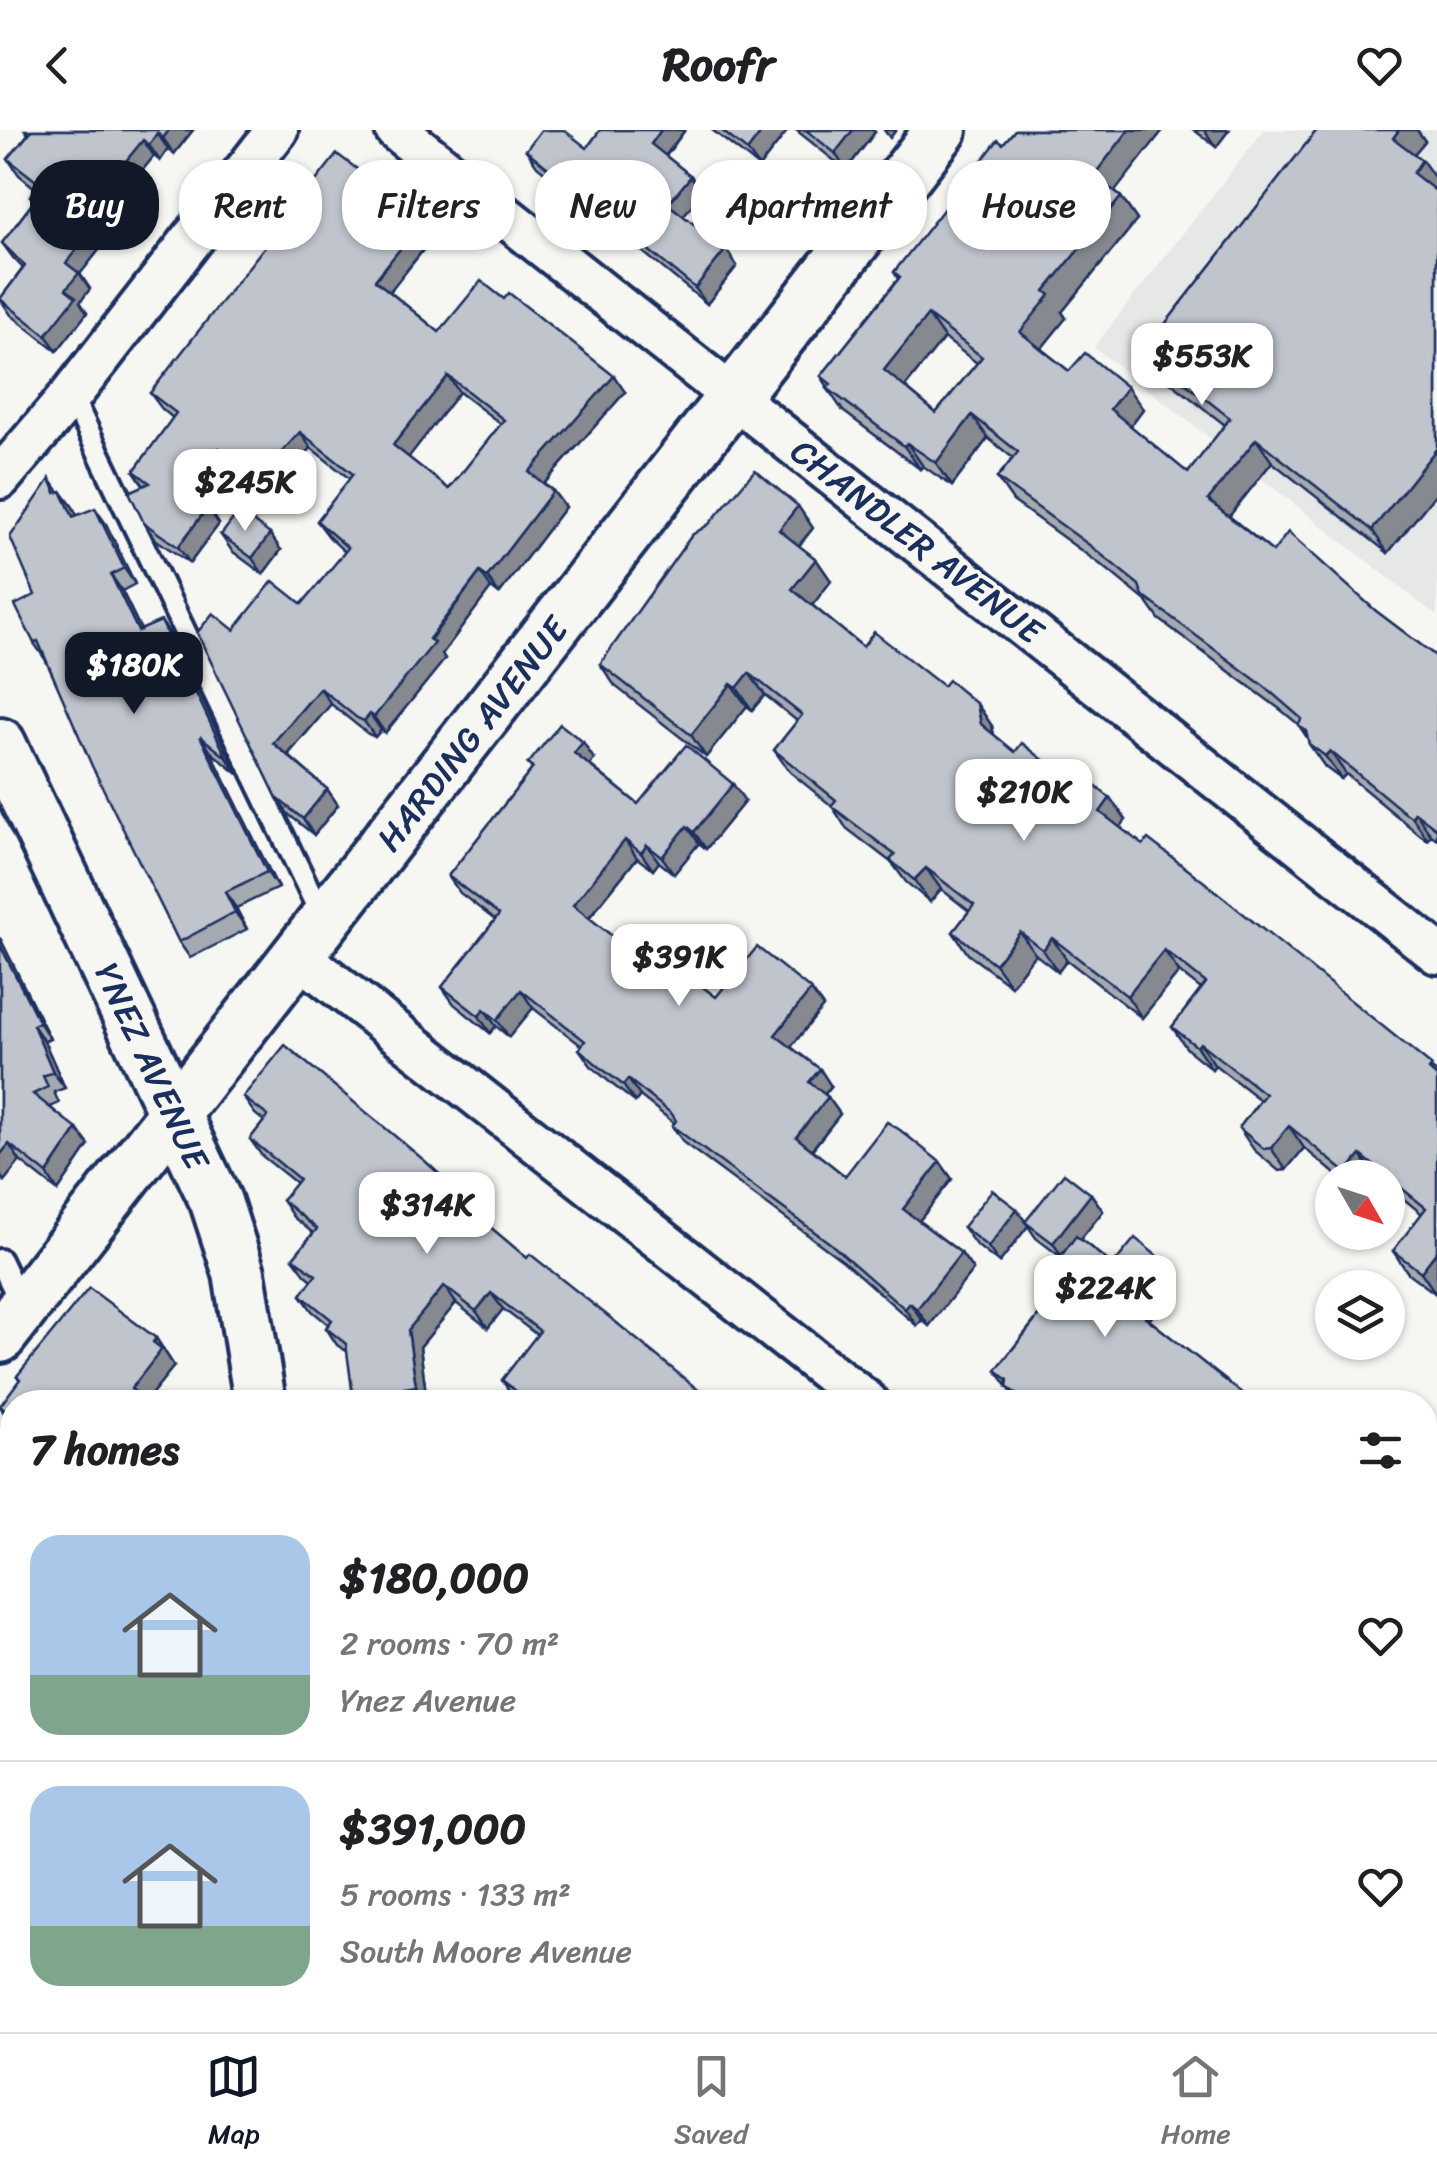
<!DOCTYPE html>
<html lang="en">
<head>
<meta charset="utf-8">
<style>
	:root { --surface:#fff; --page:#f6f6f6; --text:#202124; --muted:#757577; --line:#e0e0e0; --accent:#111827 }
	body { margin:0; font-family:Sriracha,sans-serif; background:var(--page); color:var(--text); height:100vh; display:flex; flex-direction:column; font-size:38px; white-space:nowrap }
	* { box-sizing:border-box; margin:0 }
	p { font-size:32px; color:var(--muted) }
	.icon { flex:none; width:55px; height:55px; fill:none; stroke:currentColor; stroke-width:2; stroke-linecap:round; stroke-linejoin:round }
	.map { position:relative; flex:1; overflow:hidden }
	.side { position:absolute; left:0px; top:1260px; width:1438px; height:642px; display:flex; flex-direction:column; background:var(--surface); border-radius:40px 40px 0 0; box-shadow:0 2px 8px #0004 }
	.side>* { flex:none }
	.hud { position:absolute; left:30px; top:30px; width:1378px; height:90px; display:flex; gap:20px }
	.needle { width:65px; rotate:129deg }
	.tools { position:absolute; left:1315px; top:1030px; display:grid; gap:20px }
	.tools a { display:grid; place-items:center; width:90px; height:90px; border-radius:50%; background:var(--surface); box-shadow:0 2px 8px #0004; font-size:50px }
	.price { position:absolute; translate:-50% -85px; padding:0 22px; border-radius:20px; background:#fff; color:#222; font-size:32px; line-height:65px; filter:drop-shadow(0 2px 5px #0008) }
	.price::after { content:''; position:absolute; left:50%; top:60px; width:30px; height:22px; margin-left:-15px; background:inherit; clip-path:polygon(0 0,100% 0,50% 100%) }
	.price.selected { background:var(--accent); color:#fff }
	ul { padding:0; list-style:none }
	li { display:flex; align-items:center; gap:30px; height:250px; padding:0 30px }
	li+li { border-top:2px solid var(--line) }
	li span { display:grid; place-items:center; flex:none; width:280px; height:200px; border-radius:30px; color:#555 }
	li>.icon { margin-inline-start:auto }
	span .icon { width:120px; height:120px; fill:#fffc; stroke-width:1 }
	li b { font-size:42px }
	h2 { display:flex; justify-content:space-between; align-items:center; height:120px; padding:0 30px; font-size:42px }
	.pill { padding:0 35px; border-radius:40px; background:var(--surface); box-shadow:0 2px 8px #0004; font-size:35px; line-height:90px }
	.pill.selected { background:var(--accent); color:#fff }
	header { display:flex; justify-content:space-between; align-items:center; height:130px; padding:0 30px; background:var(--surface); font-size:45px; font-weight:800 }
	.menu { display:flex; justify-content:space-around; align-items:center; height:140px; border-top:2px solid var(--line); background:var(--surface); font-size:28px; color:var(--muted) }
	.menu a { display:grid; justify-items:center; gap:5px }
	.menu .selected { color:var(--accent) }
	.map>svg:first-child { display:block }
	.built { fill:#e6e7e7 }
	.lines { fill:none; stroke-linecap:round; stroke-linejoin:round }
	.service-casing { stroke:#1b2f5e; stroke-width:28 }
	.minor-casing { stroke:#1b2f5e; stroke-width:48 }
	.tertiary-casing { stroke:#1b2f5e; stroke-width:58 }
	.service { stroke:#f6f6f2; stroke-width:20 }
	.minor { stroke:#f6f6f2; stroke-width:40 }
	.tertiary { stroke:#f6f6f2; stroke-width:50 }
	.wall { fill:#a5a9b0; stroke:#1b2f5e; stroke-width:2.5; fill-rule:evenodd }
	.shaded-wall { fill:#868990; stroke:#1b2f5e; stroke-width:2.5 }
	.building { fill:#c0c4cd; stroke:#1b2f5e; stroke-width:2.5; fill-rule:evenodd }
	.labels { text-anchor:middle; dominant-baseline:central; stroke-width:8; stroke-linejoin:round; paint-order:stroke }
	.street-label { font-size:35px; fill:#1b2f5e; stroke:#f6f6f2 }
</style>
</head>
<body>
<header><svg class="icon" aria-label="back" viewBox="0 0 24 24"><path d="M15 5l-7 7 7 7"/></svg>Roofr<svg class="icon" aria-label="heart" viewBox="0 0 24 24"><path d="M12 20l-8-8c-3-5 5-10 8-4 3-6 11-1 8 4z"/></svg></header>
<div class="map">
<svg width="1437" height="1902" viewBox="0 0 1437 1902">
	<rect width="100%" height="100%" fill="#f6f6f2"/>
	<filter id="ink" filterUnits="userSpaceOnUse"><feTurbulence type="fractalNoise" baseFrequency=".01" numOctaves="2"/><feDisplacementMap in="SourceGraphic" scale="20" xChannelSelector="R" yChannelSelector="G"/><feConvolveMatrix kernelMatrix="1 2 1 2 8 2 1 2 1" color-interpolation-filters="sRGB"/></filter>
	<g filter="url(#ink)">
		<polygon class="built" points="1264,0 1437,0 1437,486 1094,217"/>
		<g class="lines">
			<defs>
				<g id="service">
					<polyline points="71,265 324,791"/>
					<polyline points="0,1130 22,1176"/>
				</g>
				<g id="minor">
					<polyline points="396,0 1437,823"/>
					<polyline points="0,348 71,265 277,0"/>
					<polyline points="299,826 867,1272"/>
					<polyline points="1425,1712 1437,1722"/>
					<polyline points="130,1902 133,1890"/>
				</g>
				<g id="tertiary">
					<polyline points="0,614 216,1072 239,1143 260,1272"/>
					<polyline points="0,1207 941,0"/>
					<polyline points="514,1890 529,1902"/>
				</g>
			</defs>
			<use href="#service" class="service-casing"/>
			<use href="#minor" class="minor-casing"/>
			<use href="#tertiary" class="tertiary-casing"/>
			<use href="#service" class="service"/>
			<use href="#minor" class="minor"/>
			<use href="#tertiary" class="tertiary"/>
		</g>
		<g class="wall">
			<polygon points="25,0 193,0 174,24 168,19 160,31 154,26 108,82 118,96 80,144 90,159 80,172 87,183 57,221 11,185 0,169 23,138 14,129 2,113 34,71 30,66 36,59 19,45 8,29 28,4"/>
			<polygon points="600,0 685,0 666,26 691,46 702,63 683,86 726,119 737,136 707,174 537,36 526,20 587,18"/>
			<polygon points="712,0 788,0 759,37"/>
			<polygon points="796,0 873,0 875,2 846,40"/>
			<path d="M1015,0h148l-49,61 7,6 16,23 -75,92 4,6 -25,31 28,22 74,38 -13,17 58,47 37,-48 -65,-51 -16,-23 173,-221h100l8,11 -11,13 19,35 4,3v300l-49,61 -116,-91 -43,54 44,36 103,59 61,46v182l-6,-4 -3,5 -7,-4 -75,-62 -5,5 -16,-12 -16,-23 -1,-5 -10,-15 -17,-14 -122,-91 -12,-17 -39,-32 -95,-69 -16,-23 16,-20 -25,-20 -36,48 -29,-20 -3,3 -77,-58 -16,-23 1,-1 -7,-11 77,-97 -4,-7zM944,208l33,25 -41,50 -31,-26z"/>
			<polygon points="1194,0 1229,0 1216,17"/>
			<path d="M435,105l-45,57 49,40 186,60 -81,92 9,7 12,16 -66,87 -8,-6 -49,66 3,5 -60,74 -4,-3 -6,7 -7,-3 -37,-30 -43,51 39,34 11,16 -24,30 -26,-21 -11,-16 -43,-168 68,-26 43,-52 -16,-15 -12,-16 33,-42 -39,-31 -42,47 -39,-31 -29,39 7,4 11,17 -29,39 -35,-24 -11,-16v-37l-10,-15 39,-53 -11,-9 -12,-16zM459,262l42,32 -52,65 -41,-32z"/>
			<polygon points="50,349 59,362 61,361 77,386 106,394 135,454 122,461 141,500 172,507 238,644 211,622 278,758 236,778 247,799 190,828 179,812 45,529 34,513 35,465"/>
			<polygon points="813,398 799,416 816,429 831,451 812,475 863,517 977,574 992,596 994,605 1015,622 1070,651 1110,668 1126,690 1120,697 1437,943 1436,1164 1408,1143 1393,1121 1422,1084 1388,1056 1388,1048 1340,1048 1304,1018 1286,1040 1279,1041 1254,1020 1239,998 1260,970 1215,935 1212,939 1187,919 1172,897 1201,859 1179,842 1142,888 1067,830 1058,842 1035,824 1011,856 968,824 953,802 969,781 941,759 930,772 906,752 892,733 846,698 832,676 790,642 774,620 797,591 765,565 752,580 747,576 706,627 615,556 600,534"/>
			<polygon points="221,405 281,420 263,444 232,421"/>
			<polygon points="594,629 590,635 638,674 745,671 706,719 699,713 674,744 659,732 653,740 637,728 589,788 626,817 716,867 811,860 823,877 791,917 831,956 825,964 840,984 812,1020 845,1046 940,1032 952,1049 919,1091 961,1123 973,1140 929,1196 922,1190 917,1196 843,1131 684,1013 672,996 674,993 640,966 635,972 613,955 591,936 579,919 582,916 533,878 509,907 496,896 490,903 454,874 442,857 495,790 460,763 448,746 532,639 528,634"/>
			<polygon points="0,808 50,909 44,911 65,958 54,962 59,973 50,977 89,1015 58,1061 20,1031 4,1051 0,1048"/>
			<polygon points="243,967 480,1087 479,1088 527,1128 618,1194 513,1267 502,1250 537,1205 503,1179 488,1198 456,1173 420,1217 427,1272 345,1272 353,1266 348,1222 337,1215 326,1198 328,1194 312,1181 301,1165 312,1150 305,1144 293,1128 313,1103 293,1087 282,1070 296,1053 262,1026 250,1009 264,991 255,984"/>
			<polygon points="1091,1064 1103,1081 1080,1109 1113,1135 1179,1153 1149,1190 1253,1272 1018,1272 996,1240 1046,1176 1035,1161 1061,1127 1036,1108 1028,1096 999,1133 975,1114 963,1097 1025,1091"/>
			<polygon points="156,1208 174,1236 146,1271 12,1272 12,1294 0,1277 20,1250 17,1246"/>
			<polygon points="12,1332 12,1577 0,1567 0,1347"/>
			<polygon points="1425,1404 1437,1414 1437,1621 1425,1612"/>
			<polygon points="660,1890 875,1890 866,1902 675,1902"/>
			<polygon points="1390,1890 1425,1890 1437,1902 1405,1902"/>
		</g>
		<g class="shaded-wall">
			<polygon points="169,0 193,0 174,24 163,8"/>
			<polygon points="661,0 685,0 662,30 651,14"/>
			<polygon points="763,0 788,0 759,37 747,21"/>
			<polygon points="853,0 873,0 875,2 846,40 835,23"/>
			<polygon points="884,0 896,0 890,8"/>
			<polygon points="1129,0 1163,0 1110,68 1094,45"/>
			<polygon points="1204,0 1229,0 1216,17"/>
			<polygon points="1399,0 1417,0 1425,11 1409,30 1393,8"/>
			<polygon points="157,3 168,19 160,31 149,15"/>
			<polygon points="143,10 154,26 108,82 118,96 80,144 90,159 80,172 87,183 57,221 46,205 66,159 66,133 94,70"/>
			<polygon points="1422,30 1437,51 1437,55 1429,66 1413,43"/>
			<polygon points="691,46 702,63 679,91 668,74"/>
			<polygon points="1121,67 1137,90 1062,182 1066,188 1036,225 1020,202 1045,161"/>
			<polygon points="424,89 435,105 386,166 375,150"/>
			<polygon points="726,119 737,136 707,174 695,158"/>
			<polygon points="928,185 944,208 900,263 884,240"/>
			<polygon points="448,246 459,262 405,332 393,315"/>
			<polygon points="614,246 625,262 540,358 529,342"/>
			<polygon points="1127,257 1143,279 1126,302 1110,279"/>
			<polygon points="972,285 988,308 952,356 936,333"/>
			<polygon points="300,302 311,318 269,365 258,348"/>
			<polygon points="1256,309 1272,332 1224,393 1208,370"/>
			<polygon points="907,313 923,336 920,339 904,316"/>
			<polygon points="219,318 230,334 197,379 186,363"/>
			<polygon points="1437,318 1437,362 1388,423 1372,400"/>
			<polygon points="61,361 73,377 85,403 73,387"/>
			<polygon points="553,361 565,377 499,464 487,447"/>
			<polygon points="798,376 813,398 794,421 779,400"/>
			<polygon points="208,377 219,394 190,433 178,417"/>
			<polygon points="95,378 106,394 135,454 124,438"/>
			<polygon points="270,404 281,420 263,444 252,428"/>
			<polygon points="816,429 831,451 808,481 792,459"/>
			<polygon points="480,442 491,458 442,524 445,529 385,603 374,587"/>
			<polygon points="111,445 122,461 149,517 138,501"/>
			<polygon points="161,491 172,507 238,644 227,628"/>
			<polygon points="749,543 765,565 752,580 737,558"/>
			<polygon points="731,554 747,576 706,627 691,605"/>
			<polygon points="320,558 331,574 284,629 273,613"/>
			<polygon points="977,574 992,596 996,616 981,594"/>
			<polygon points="370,584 381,600 375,607 364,591"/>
			<polygon points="200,606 211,622 278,758 267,742"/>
			<polygon points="583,612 594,629 586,640 574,623"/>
			<polygon points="1330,621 1346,644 1341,649 1325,626"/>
			<polygon points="733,654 745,671 706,719 694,702"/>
			<polygon points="327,659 338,675 314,705 303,689"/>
			<polygon points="1110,668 1126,690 1115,704 1100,682"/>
			<polygon points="1415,682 1431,705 1428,710 1412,687"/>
			<polygon points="687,696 699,713 674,744 662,727"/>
			<polygon points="625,710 637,728 585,792 573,775"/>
			<polygon points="647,715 659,732 653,740 641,723"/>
			<polygon points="926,738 941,759 930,772 914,750"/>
			<polygon points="225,762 236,778 247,799 235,782"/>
			<polygon points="1020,802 1035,824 1011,856 995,834"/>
			<polygon points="0,808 50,909 39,892 0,815"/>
			<polygon points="1052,808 1067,830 1058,842 1043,820"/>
			<polygon points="1164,820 1179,842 1142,888 1127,866"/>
			<polygon points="521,860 533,878 509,907 497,890"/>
			<polygon points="811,860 823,877 787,922 775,905"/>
			<polygon points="484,879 496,896 490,903 479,886"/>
			<polygon points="33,895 44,911 65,958 53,942"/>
			<polygon points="1200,913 1215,935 1212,939 1197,917"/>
			<polygon points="820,939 831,956 821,969 809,952"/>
			<polygon points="628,949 640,966 635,972 623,955"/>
			<polygon points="828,967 840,984 808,1024 796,1007"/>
			<polygon points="1289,996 1304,1018 1286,1040 1271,1018"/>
			<polygon points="77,999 89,1015 58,1061 47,1044"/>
			<polygon points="9,1014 20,1031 4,1051 0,1045 0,1025"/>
			<polygon points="1361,1025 1376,1048 1349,1048 1346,1043"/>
			<polygon points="940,1032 952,1049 915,1096 903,1079"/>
			<polygon points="1091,1064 1103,1081 1064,1130 1053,1113"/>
			<polygon points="468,1070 480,1087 475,1092 464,1075"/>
			<polygon points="1017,1079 1028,1096 999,1133 988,1117"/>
			<polygon points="1437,1121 1437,1162 1436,1164 1421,1142"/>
			<polygon points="961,1123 973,1140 929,1196 917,1179"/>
			<polygon points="1163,1131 1179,1153 1144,1196 1129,1174"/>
			<polygon points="444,1156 456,1173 420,1217 427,1272 416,1256 408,1200"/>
			<polygon points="491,1163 503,1179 488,1198 476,1181"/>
			<polygon points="910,1173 922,1190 917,1196 905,1179"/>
			<polygon points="156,1208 174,1236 145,1272 131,1259"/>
			<polygon points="404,1258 414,1272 405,1272"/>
			<polygon points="845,1890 875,1890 866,1902 844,1902 840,1896"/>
			<polygon points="279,1891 287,1902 271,1902"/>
			<polygon points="37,1892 44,1902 30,1902"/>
		</g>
		<g class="building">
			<polygon points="32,0 169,0 163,8 157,3 149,15 143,10 94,70 107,80 66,133 79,143 66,159 76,167 46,205 0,169 25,136 2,113 35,70 30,66 40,54 8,29"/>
			<polygon points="541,0 564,0 587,18 600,0 661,0 651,14 691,46 668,74 726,119 695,158 526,20"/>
			<polygon points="721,0 763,0 747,21"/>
			<polygon points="806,0 853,0 835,23"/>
			<path d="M1015,0h114l-35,45 27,22 -76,94 5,4 -30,37 49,39 16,-18 42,34 -17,22 78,64 42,-55 -86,-67 173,-221h82l-6,8 29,22 -9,13 24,19v256l-65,82 -116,-91 -48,61 65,52 15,-20 88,79 61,46v172l-22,-17 -3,5 -7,-4 -75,-62 -5,5 -16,-12 -3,-13 -8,-6 4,-6 -37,-32 -122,-91 -4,-11 -47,-38 -95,-69 21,-26 -46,-37 -36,48 -29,-20 -3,3 -77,-58 4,-4 -10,-8 79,-99 -6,-5 104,-132 5,4zM928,185l54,42 -46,56 -52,-43z"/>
			<path d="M337,24l87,65 -49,61 64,52 42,-51 23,18 5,-6 105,83 -85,96 24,19 -66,86 -7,-5 -51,67 5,4 -60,74 -4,-3 -6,7 -7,-3 -37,-30 -47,55 54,46 -24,30 -26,-21 -80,-165 16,-20 21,17 39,-49 29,23 46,-56 -31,-27 36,-47 -53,-42 -42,46 -39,-30 -33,45 22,14 -30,40 -34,-24 -15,-31 21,-9 -16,-12 42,-58 -26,-20zM448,246l56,44 -55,69 -56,-44z"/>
			<polygon points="755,340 798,376 779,400 816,429 792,459 863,517 874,502 943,556 948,550 977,574 981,594 1015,622 1022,613 1070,651 1073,647 1085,656 1089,651 1110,668 1100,682 1143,715 1148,709 1203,751 1432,936 1429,940 1437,947 1437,1121 1421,1142 1393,1121 1426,1078 1361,1025 1346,1043 1289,996 1271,1018 1264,1019 1239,998 1265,964 1200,913 1197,917 1172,897 1206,853 1164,820 1127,866 1052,808 1043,820 1020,802 995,834 953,802 974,775 926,738 914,750 890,730 895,725 831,676 836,670 774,620 802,585 749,543 737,558 731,554 691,605 600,534 692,405 709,394"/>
			<polygon points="50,349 56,363 61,361 73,387 95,378 124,438 111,445 138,501 161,491 227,628 200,606 267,742 225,762 235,782 179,812 92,636 38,511 34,513 15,475 35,465 10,407"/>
			<polygon points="239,381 270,404 252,428 221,405"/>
			<polygon points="560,594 583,612 574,623 638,674 686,615 733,654 694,702 687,696 662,727 647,715 641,723 625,710 573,775 626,817 635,805 716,867 757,817 811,860 775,905 820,939 809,952 828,967 796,1007 845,1046 887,992 900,1000 940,1032 903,1079 961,1123 917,1179 910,1173 905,1179 831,1114 672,996 676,991 672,984 628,949 623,955 601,938 579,919 585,911 521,860 497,890 484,879 479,886 442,857 499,785 448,746 533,638 528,634"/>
			<polygon points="0,815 39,892 33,895 53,942 43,946 48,957 33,964 77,999 47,1044 9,1014 0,1025"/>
			<polygon points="285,915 425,1031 468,1070 464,1075 527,1128 530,1124 618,1194 713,1272 508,1272 517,1262 502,1250 540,1201 491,1163 476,1181 444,1156 408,1200 416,1256 404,1258 405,1272 345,1272 344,1267 353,1266 346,1214 326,1198 332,1190 301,1165 316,1145 293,1128 317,1099 282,1070 299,1049 250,1009 268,986 243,967"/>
			<polygon points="1064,1043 1091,1064 1053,1113 1025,1092"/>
			<polygon points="992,1060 1017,1079 988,1117 963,1097"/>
			<polygon points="1076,1106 1113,1135 1135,1108 1163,1131 1129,1174 1253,1272 1027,1272 1007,1257 1008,1250 996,1240 1050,1172 1035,1161"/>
			<polygon points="89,1158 156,1208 153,1212 162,1219 131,1259 148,1272 12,1272 12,1287 0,1276 20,1249 17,1246"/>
			<polygon points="1437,1292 1437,1324 1425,1315 1425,1307"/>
			<polygon points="12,1332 12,1569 0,1560 0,1347"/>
			<polygon points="1425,1404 1437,1414 1437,1612 1425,1602"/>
			<polygon points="12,1649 12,1870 11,1872 12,1890 35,1890 37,1892 30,1902 0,1902 0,1655 5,1659"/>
			<polygon points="1428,1823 1437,1830 1437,1902 1405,1902 1408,1898 1399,1890 1425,1890 1425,1826"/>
			<polygon points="217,1890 357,1890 358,1891 366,1890 381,1902 293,1902 279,1891 271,1902 208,1902"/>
			<polygon points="672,1890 845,1890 840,1896 847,1902 687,1902"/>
			<polygon points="943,1890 1024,1890 1039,1902 934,1902"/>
		</g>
	</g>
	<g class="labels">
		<g class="street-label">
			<text transform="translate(917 411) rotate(38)">CHANDLER AVENUE</text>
			<text transform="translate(472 604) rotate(-52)">HARDING AVENUE</text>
			<text transform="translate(152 936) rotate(65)">YNEZ AVENUE</text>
		</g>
	</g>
</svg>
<div class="tools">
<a><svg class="needle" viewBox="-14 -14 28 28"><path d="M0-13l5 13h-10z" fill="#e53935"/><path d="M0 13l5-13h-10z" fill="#757577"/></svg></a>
<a><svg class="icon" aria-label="layers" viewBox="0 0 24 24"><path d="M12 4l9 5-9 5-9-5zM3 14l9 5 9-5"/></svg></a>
</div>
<b class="price" style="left:1202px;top:278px">$553K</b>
<b class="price" style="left:245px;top:404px">$245K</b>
<b class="price selected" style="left:134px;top:587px">$180K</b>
<b class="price" style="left:1024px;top:714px">$210K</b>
<b class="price" style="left:679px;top:879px">$391K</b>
<b class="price" style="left:427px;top:1127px">$314K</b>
<b class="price" style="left:1105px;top:1210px">$224K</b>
<div class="hud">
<a class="pill selected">Buy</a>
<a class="pill">Rent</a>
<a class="pill">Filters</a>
<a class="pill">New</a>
<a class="pill">Apartment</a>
<a class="pill">House</a>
</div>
<section class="side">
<h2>7 homes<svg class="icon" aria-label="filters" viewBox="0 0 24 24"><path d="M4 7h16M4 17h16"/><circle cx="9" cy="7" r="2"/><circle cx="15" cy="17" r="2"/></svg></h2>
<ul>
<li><span style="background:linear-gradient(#a9c7e8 70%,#7fa58c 0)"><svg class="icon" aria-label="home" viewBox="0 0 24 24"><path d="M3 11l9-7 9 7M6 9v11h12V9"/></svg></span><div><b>$180,000</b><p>2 rooms · 70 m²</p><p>Ynez Avenue</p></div><svg class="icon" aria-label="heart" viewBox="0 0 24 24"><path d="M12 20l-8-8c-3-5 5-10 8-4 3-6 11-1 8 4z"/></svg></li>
<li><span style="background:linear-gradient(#a9c7e8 70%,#7fa58c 0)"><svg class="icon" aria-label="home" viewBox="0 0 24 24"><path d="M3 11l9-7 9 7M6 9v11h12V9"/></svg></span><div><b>$391,000</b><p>5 rooms · 133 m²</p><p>South Moore Avenue</p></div><svg class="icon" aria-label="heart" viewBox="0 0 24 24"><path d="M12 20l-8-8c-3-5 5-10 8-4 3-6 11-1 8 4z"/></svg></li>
</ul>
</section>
</div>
<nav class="menu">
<a class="selected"><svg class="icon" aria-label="map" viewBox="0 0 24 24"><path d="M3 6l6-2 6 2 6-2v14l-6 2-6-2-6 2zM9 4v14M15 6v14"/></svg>Map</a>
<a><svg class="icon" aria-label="saved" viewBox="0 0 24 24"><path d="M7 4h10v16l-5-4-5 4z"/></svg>Saved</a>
<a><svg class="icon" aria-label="home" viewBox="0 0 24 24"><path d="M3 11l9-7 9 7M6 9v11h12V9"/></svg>Home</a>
</nav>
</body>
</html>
